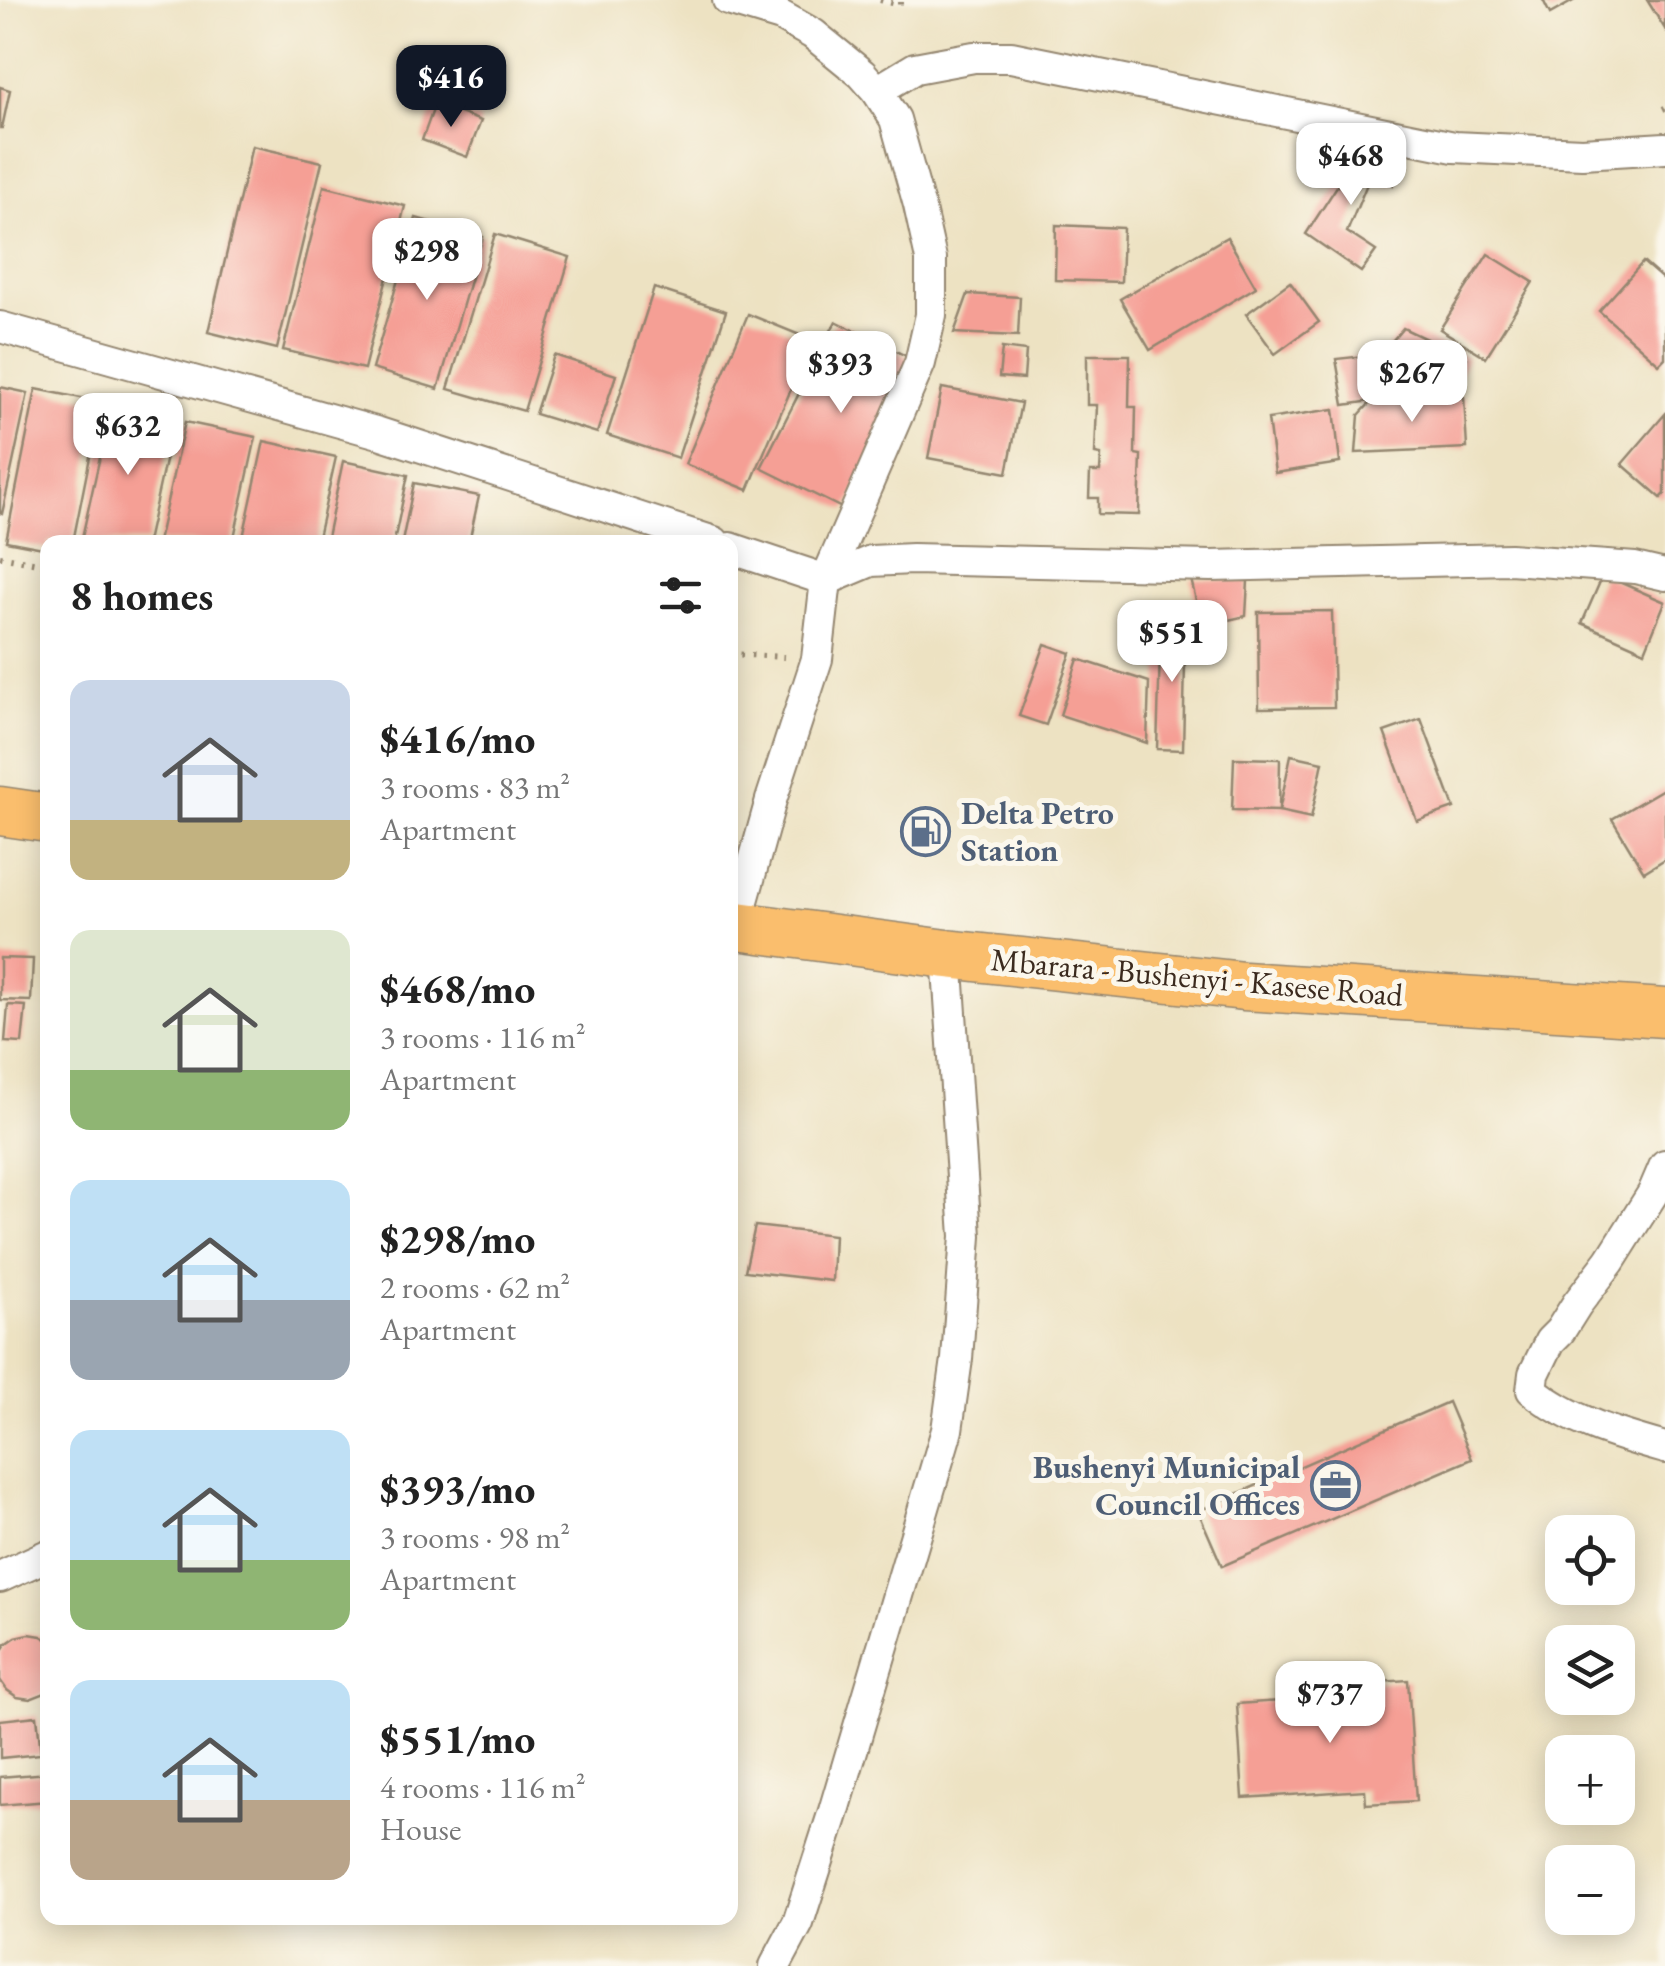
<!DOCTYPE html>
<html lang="en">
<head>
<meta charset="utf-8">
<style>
	:root { --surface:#fff; --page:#f2f2f2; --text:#222; --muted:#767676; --accent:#111827 }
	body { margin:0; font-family:"EB Garamond",serif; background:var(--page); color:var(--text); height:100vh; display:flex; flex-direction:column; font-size:38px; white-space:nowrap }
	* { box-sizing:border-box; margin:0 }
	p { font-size:32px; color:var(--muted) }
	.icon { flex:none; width:55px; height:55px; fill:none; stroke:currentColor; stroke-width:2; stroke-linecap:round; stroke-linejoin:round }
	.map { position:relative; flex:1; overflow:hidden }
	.details { position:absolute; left:40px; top:535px; width:698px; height:1390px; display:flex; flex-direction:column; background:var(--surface); border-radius:20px; box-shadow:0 5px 25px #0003 }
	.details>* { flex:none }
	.tools { position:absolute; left:1545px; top:1515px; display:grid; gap:20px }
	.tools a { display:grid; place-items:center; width:90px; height:90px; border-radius:20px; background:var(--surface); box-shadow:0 5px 25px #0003; font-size:50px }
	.price { position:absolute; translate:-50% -85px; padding:0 22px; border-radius:20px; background:#fff; color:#222; font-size:32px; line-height:65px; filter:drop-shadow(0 2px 5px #0008) }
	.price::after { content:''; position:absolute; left:50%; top:60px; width:30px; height:22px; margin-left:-15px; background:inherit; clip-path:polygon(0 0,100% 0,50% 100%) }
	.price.selected { background:var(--accent); color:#fff }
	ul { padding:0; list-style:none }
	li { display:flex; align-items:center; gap:30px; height:250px; padding:0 30px }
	li span { display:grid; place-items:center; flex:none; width:280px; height:200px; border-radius:20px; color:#555 }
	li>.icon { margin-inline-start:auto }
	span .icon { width:120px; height:120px; fill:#fffc; stroke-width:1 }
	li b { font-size:42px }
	h2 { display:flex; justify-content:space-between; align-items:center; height:120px; padding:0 30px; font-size:42px }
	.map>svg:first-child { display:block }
	.building { fill:#f59f95 }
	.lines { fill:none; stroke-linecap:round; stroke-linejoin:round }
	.street-casing { stroke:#948670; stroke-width:34 }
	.primary-casing { stroke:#948670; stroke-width:51 }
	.path { stroke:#948670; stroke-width:6; stroke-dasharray:2.5 8; stroke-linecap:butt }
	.street { stroke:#fff; stroke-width:30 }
	.primary { stroke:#fabe6d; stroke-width:48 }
	.labels { text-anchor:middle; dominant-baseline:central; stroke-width:10; stroke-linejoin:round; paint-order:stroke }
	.service-label { font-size:32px; font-weight:bold; fill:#4e5e75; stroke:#fbf7ec; text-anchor:start }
	.street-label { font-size:32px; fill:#3b2a1e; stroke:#fbf7ec }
</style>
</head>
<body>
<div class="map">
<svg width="1665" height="1966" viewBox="0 0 1665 1966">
	<rect width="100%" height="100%" fill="#fbf7ec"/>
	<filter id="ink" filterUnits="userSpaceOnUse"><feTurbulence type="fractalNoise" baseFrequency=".01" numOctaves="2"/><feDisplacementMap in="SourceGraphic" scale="20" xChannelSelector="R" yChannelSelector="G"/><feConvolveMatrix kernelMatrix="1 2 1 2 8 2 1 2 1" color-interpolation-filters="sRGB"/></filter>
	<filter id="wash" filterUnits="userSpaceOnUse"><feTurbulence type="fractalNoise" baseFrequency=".0048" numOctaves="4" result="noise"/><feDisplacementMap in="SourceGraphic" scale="40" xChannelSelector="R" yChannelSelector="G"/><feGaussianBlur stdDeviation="2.25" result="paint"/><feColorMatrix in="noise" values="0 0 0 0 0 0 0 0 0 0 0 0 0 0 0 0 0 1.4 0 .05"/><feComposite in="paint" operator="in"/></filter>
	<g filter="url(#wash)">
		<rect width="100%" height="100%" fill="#ede2c2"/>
		<g id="blocks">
			<g class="building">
				<polygon points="1543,0 1575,0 1550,14"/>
				<polygon points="1647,0 1665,0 1665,29"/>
				<polygon points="0,87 10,90 2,128 0,128"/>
				<polygon points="435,104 481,121 467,157 422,140"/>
				<polygon points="252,146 322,162 277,349 208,332"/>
				<polygon points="1363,146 1397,163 1393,185 1369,179 1347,232 1376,251 1361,272 1306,234"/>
				<polygon points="324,186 405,206 364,369 283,350"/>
				<polygon points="416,218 483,237 438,389 372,369"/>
				<polygon points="1056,225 1123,228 1121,282 1055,280"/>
				<polygon points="495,234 570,257 524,411 448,389"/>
				<polygon points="1227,237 1256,287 1150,350 1120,299"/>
				<polygon points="1488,254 1533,282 1486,357 1440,329"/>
				<polygon points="1643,262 1665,281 1665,358 1659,364 1599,311"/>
				<polygon points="1290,282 1319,322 1275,354 1246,314"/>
				<polygon points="654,288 726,311 678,458 607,435"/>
				<polygon points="968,294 1020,297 1018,336 954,333"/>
				<polygon points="748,314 812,340 748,490 685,464"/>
				<polygon points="836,321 920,363 846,510 761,468"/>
				<polygon points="1403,328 1467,358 1457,381 1387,347"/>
				<polygon points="1002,348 1026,351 1024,379 999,377"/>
				<polygon points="554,355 616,375 597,433 535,414"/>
				<polygon points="1087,355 1130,355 1129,407 1136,407 1135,454 1141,455 1139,515 1098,514 1098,498 1089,498 1090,472 1100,472 1101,455 1095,454 1097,405 1087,405"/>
				<polygon points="1364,356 1372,401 1344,405 1336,359"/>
				<polygon points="0,387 28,393 2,514 0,513"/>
				<polygon points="942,388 1021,403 1007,473 928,458"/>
				<polygon points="36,389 101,402 73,542 48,542 48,549 6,541"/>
				<polygon points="1464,397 1467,448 1356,453 1359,415 1372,401"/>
				<polygon points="111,407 174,421 147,542 81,542"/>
				<polygon points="1334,409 1340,463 1275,473 1268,419"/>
				<polygon points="1665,414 1665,494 1661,498 1622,464"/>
				<polygon points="185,422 256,437 233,542 158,542"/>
				<polygon points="264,441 336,457 317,542 242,542"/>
				<polygon points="343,461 408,475 394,542 326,542"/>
				<polygon points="414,483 479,496 469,542 402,542"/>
				<polygon points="1603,575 1665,602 1645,651 1582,623"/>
				<polygon points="1191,579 1248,581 1246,616 1202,626"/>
				<polygon points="1332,611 1334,707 1259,708 1258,612"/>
				<polygon points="1161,619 1186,620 1183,750 1157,749"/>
				<polygon points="1045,644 1071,653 1046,725 1019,716"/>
				<polygon points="1078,659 1149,682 1147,743 1060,715"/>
				<polygon points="1421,719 1454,808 1417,821 1384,732"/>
				<polygon points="1291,755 1323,762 1311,818 1279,811"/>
				<polygon points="1234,758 1280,759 1279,811 1232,810"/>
				<polygon points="1665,788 1665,859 1644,872 1612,819"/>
				<polygon points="0,958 33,959 31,1001 0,1000"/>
				<polygon points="8,1005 26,1006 22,1043 5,1042"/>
				<polygon points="755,1226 834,1235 832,1281 745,1271"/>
				<polygon points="1448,1402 1472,1459 1222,1566 1198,1511"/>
				<polygon points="29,1634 41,1636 48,1640 48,1692 30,1699 17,1697 7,1690 0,1680 0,1653 6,1644 16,1637"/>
				<polygon points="1408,1680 1416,1801 1366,1804 1365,1790 1243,1798 1237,1704 1367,1695 1366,1683"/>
				<polygon points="37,1716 41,1754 0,1758 0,1720"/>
				<polygon points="48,1773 48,1801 0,1805 0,1777"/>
			</g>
		</g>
	</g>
	<g filter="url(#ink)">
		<use href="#blocks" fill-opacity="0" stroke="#948670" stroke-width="2.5"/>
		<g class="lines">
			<defs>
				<g id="street">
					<polyline points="728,0 781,16 813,34 862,74 877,91 895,119 919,205 931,259 931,315 920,363 826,580 817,659 771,800 736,926"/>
					<polyline points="877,91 915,68 974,57 1011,57 1454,147 1582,153 1665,148"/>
					<polyline points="0,327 379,433 714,542"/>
					<polyline points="730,548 826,580 871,561 912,559 1211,566 1510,559 1635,568 1665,575"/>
					<path d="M1665,1165l-12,28 -43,68 -33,43 -17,27 -10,10 -16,33 -2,16c37,31 87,45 133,58"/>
					<polyline points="0,1577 48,1555"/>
					<polyline points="775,1966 798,1923 834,1811 947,1430 957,1359 966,1236 947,954"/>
				</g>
				<g id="primary">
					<polyline points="0,811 48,818"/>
					<polyline points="730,925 947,954 1244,986 1665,1013"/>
				</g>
			</defs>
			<use href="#street" class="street-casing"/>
			<use href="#primary" class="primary-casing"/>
			<g class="path">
				<polyline points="880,0 900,5 900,0"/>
				<polyline points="1663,109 1665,108"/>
				<polyline points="0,556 48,565"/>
				<polyline points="730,654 784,657"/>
			</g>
			<use href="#street" class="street"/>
			<use href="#primary" class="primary"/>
		</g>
	</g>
	<defs>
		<symbol id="fuel-ring" viewBox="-11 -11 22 22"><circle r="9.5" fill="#fbf7ec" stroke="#5c6f8a" stroke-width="1.5"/><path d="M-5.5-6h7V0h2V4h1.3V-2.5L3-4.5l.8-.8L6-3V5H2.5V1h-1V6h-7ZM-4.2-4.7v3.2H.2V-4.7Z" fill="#5c6f8a"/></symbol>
		<symbol id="office-ring" viewBox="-11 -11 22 22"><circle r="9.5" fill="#fbf7ec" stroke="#5c6f8a" stroke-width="1.5"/><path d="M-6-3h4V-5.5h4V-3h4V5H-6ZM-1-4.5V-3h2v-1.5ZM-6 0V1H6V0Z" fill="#5c6f8a"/></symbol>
	</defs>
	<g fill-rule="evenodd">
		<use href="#fuel-ring" x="898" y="804" width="55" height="55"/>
		<use href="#office-ring" x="1308" y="1458" width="55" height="55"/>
	</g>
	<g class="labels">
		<g class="service-label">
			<text x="961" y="813">Delta Petro<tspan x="961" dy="37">Station</tspan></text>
			<text x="1300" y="1467" text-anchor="end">Bushenyi Municipal<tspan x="1300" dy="37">Council Offices</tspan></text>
		</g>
		<g class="street-label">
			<text transform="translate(1197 977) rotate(5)">Mbarara - Bushenyi - Kasese Road</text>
		</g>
	</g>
</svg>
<div class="tools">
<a><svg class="icon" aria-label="locate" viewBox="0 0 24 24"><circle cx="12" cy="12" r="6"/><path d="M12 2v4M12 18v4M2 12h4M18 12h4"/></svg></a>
<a><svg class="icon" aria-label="layers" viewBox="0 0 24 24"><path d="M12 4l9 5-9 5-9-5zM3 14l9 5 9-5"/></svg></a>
<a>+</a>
<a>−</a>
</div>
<b class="price selected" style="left:451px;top:130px">$416</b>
<b class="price" style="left:1351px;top:208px">$468</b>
<b class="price" style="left:427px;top:303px">$298</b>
<b class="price" style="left:841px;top:416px">$393</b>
<b class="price" style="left:1412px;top:425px">$267</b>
<b class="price" style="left:128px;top:478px">$632</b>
<b class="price" style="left:1172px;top:685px">$551</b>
<b class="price" style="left:1330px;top:1746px">$737</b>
<section class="details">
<h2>8 homes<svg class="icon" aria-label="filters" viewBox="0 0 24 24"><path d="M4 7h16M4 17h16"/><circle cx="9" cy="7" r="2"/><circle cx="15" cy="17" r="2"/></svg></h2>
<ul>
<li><span style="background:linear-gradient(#c9d6e8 70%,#c2b280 0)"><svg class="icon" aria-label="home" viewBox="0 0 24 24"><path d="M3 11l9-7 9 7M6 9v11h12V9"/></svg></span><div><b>$416/mo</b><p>3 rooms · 83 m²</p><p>Apartment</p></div></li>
<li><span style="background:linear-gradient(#dfe7d0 70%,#8fb573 0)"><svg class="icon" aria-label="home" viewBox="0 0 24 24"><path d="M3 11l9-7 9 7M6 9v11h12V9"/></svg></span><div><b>$468/mo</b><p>3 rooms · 116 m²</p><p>Apartment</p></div></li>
<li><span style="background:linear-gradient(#bfe0f5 60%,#9aa5b1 0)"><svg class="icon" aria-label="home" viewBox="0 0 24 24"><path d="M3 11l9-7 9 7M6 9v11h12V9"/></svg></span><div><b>$298/mo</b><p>2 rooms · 62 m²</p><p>Apartment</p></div></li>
<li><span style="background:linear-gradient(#bfe0f5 65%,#8fb573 0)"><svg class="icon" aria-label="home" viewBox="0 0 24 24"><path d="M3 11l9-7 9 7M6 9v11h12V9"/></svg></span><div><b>$393/mo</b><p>3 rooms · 98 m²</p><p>Apartment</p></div></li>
<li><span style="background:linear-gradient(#bfe0f5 60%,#b9a48a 0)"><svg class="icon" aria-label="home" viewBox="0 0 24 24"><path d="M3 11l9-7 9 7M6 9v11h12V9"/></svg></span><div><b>$551/mo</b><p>4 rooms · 116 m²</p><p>House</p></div></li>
</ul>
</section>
</div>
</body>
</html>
